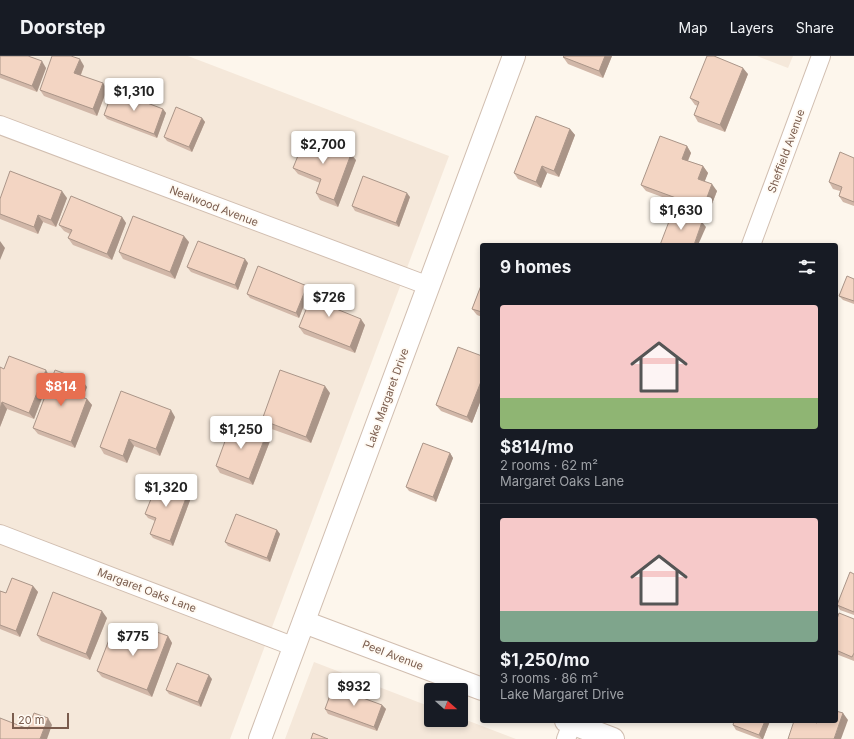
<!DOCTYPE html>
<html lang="en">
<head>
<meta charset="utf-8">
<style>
	:root { --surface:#171b24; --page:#242831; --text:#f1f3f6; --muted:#9ea1a6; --line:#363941; --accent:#e76f51 }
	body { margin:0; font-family:Inter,sans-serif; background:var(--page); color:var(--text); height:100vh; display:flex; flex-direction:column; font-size:15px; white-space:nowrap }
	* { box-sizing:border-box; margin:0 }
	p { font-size:13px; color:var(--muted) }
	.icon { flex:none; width:22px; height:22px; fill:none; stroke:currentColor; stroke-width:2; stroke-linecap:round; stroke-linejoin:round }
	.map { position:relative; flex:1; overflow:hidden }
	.side { position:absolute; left:480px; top:187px; width:358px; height:480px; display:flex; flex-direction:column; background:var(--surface); border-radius:4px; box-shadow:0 2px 6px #0003 }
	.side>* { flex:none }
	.needle { width:26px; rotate:111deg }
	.buttons { position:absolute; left:424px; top:627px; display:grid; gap:8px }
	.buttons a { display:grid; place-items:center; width:44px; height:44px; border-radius:4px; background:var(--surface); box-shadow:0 2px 6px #0003; font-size:20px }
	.scale { position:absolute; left:12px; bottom:10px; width:57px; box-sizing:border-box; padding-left:4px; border:2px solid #7a5c4d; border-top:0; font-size:11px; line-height:14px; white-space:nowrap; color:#7a5c4d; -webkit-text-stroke:3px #fffaf3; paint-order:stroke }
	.price { position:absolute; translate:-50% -34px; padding:0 9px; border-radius:4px; background:#fff; color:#222; font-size:13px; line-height:26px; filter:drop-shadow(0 1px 2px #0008) }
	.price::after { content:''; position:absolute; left:50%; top:24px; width:12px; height:9px; margin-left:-6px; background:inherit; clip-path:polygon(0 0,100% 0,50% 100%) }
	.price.current { background:var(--accent); color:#fff }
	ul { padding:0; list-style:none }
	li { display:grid; align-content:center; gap:8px; height:212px; padding:0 20px }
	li+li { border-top:1px solid var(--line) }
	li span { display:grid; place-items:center; height:124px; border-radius:4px; color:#555 }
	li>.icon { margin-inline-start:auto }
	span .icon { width:72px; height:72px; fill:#fffc; stroke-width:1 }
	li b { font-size:17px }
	h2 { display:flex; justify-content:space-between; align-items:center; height:48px; padding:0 20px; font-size:17px }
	header { display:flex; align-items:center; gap:24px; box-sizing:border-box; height:56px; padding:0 20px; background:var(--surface); border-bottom:1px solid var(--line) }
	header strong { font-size:19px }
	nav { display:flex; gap:22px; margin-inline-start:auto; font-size:14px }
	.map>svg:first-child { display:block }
	.residential { fill:#f5e8da }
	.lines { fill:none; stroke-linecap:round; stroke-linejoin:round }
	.minor-casing { stroke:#d1beb0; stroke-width:20 }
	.tertiary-casing { stroke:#d1beb0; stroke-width:24 }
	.minor { stroke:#fff; stroke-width:18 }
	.tertiary { stroke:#fff; stroke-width:22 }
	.wall { fill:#d1b7a8 }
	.shaded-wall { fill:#aa9588 }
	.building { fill:#f3d5c3; stroke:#aa9588 }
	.labels { text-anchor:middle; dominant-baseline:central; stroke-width:3.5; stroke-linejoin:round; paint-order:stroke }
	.street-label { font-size:11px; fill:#7a5c4d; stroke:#fffaf3 }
</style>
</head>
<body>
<header>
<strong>Doorstep</strong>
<nav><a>Map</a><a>Layers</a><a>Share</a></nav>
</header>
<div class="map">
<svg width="854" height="683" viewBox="0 0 854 683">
	<rect width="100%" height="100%" fill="#fdf6ec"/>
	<g class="residential">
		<polygon points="0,0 188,0 449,100 230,683 0,683"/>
		<polygon points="757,0 793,0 788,12"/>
		<polygon points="314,606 431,651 431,664 461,664 461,662 516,683 285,683"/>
	</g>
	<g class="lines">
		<defs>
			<g id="minor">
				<polyline points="0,69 429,230"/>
				<polyline points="751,189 821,0"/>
				<polyline points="0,478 295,591"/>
				<polyline points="566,683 573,665"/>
			</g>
			<g id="tertiary">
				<polyline points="304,566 482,633"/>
				<polyline points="566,665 613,683"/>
				<polyline points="260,683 514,0"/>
			</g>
		</defs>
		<use href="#minor" class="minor-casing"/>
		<use href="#tertiary" class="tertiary-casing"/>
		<use href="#minor" class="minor"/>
		<use href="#tertiary" class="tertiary"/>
	</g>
	<g class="wall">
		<polygon points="0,0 46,12 37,36 0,22"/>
		<polygon points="612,0 603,22 568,8 563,1"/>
		<polygon points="84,10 81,19 107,33 97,60 44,40 40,34"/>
		<polygon points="748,18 725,76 698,66 694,59 698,50 695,49 690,42"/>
		<polygon points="163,53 166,57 157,82 107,63 104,59"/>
		<polygon points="202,62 205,66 192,96 167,85 164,81"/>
		<polygon points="570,73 575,79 559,121 547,117 541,132 518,123 514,117"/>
		<polygon points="687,90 691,97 688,105 703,110 708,117 704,126 717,135 708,158 646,135 641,129"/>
		<polygon points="854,102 854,150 843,146 839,140 840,135 833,133 829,126"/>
		<polygon points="356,104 338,151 320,144 316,137 320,127 298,118 293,112"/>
		<polygon points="410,141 399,171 355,155 352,150"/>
		<polygon points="67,142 56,171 43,166 38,178 0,163 0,143"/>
		<polygon points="122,161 126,167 112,204 73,189 68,182 70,178 64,175 59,169"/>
		<polygon points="189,186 175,223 123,203 119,196"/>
		<polygon points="248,207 238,234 191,216 187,211"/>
		<polygon points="854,223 854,248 843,244 839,240"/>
		<polygon points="482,227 482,261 477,259 472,253"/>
		<polygon points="310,234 299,262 250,242 247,238"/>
		<polygon points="339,238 344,244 340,255 365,269 355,297 304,278 299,271"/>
		<polygon points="482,300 482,341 472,367 441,355 436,349"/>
		<polygon points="4,313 50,321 34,363 7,353 0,371"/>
		<polygon points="87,331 83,341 87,343 92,349 75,392 38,378 33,372"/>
		<polygon points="330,337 311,387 266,371 262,364"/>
		<polygon points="175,361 160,400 134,390 127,407 104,398 100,391"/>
		<polygon points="270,385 253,429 220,417 216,410"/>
		<polygon points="450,397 453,402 436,446 409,435 406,431"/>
		<polygon points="192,439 173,490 153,482 150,478 155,465 148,462 145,458"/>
		<polygon points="277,474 280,478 270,506 228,490 225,486"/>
		<polygon points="854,518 854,559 840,554 837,549"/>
		<polygon points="33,530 38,536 20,581 0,573 0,535 6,537"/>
		<polygon points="107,562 90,604 41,585 37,579"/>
		<polygon points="854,563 854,605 836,598 836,566"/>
		<polygon points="168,580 172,587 152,641 102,621 97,615 138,585"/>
		<polygon points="212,623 201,651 169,638 166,634"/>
		<polygon points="382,649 386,653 377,675 328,658 325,653"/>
		<polygon points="770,665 763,683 760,683 736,674 733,669"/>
	</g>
	<g class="shaded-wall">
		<polygon points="605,0 612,0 603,22 599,15"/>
		<polygon points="80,3 84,10 79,23 74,17"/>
		<polygon points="42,5 46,12 37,36 32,30"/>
		<polygon points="743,12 748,18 725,76 720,69"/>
		<polygon points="103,27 107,33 97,60 93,53"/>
		<polygon points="163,53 166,57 157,82 154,78"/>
		<polygon points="202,62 205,66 192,96 189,91"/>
		<polygon points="570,73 575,79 559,121 554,115"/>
		<polygon points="687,90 691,97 686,109 682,103"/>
		<polygon points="351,98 356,104 338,151 334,144"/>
		<polygon points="542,110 547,117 541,132 536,126"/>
		<polygon points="703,110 708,117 703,130 698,123"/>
		<polygon points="712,128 717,135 708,158 703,152"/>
		<polygon points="62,135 67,142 56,171 51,164"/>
		<polygon points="407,137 410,141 399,171 396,167"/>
		<polygon points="38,159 43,166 38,178 34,171"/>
		<polygon points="122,161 126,167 112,204 107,198"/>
		<polygon points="702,166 706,171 698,189 694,189"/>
		<polygon points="184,180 189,186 175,223 170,216"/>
		<polygon points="0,185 5,192 0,204"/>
		<polygon points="245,203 248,207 238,234 235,229"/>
		<polygon points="307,230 310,234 299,262 296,257"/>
		<polygon points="339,238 344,244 338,259 334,252"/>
		<polygon points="361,263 365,269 355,297 350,291"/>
		<polygon points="46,314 50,321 34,363 29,357"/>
		<polygon points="482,323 482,341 472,367 467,361"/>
		<polygon points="82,324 87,331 81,346 77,339"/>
		<polygon points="325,330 330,337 311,387 306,381"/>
		<polygon points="87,343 92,349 75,392 71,386"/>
		<polygon points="2,346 7,353 0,371 0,353"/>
		<polygon points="171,354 175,361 160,400 156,393"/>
		<polygon points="266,379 270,385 253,429 249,423"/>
		<polygon points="129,383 134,390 127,407 123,400"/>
		<polygon points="450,397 453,402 436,446 433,441"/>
		<polygon points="189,434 192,439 173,490 170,485"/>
		<polygon points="277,474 280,478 270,506 267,502"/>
		<polygon points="33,530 38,536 20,581 16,575"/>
		<polygon points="102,555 107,562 90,604 86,598"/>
		<polygon points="168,580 172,587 152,641 147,634"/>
		<polygon points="209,619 212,623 201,651 198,646"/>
		<polygon points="382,649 386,653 377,675 374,671"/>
		<polygon points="843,657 848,664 841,683 834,683"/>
		<polygon points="48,662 52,669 47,683 40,683"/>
		<polygon points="765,665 770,665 763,683 762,683 759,679"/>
	</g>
	<g class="building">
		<polygon points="0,0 28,0 42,5 32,30 0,18"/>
		<polygon points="52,0 71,0 80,3 74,17 103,27 93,53 40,34"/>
		<polygon points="564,0 605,0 599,15 563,1"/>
		<polygon points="707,0 714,0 743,12 720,69 694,59 699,46 690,42"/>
		<polygon points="113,34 163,53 154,78 104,59"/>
		<polygon points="176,51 202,62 189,91 164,81"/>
		<polygon points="536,60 570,73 554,115 542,110 536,126 514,117"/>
		<polygon points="306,80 351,98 334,144 316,137 321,123 293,112"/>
		<polygon points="660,80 687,90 682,103 703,110 698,123 712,128 703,152 641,129"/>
		<polygon points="840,96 854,102 854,146 839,140 842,131 829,126"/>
		<polygon points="10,115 62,135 51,164 38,159 34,171 0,158 0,143"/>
		<polygon points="363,120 407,137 396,167 352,150"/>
		<polygon points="71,140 122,161 107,198 68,182 72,174 59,169"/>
		<polygon points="673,155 702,166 694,189 660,189"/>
		<polygon points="133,160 184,180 170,216 119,196"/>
		<polygon points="198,185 245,203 235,229 187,211"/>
		<polygon points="258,210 307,230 296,257 247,238"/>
		<polygon points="847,220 854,223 854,245 839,240"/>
		<polygon points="482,227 482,256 472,253"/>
		<polygon points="316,229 339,238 334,252 361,263 350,291 299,271"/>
		<polygon points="458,291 482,300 482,323 467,361 436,349"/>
		<polygon points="9,300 46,314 29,357 2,346 0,353 0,311 4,313"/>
		<polygon points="55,314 82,324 77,339 87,343 71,386 33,372"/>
		<polygon points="280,314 325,330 306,381 262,364"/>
		<polygon points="121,335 171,354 156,393 129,383 123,400 100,391"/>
		<polygon points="232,366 266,379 249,423 216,410"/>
		<polygon points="423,387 450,397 433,441 406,431"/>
		<polygon points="159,423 189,434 170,485 150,478 156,462 145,458"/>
		<polygon points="236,458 277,474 267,502 225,486"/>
		<polygon points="850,516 854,518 854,556 837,549"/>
		<polygon points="12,522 33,530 16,575 0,569 0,535 6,537"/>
		<polygon points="53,536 102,555 86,598 37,579"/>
		<polygon points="839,557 854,563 854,597 852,601 836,594 836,566"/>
		<polygon points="143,571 168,580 147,634 97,615 112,576 138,585"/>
		<polygon points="177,607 209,619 198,646 166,634"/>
		<polygon points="333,631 382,649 374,671 325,653"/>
		<polygon points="836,655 843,657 834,683 788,683 794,665 811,665 817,667 818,665 836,665"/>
		<polygon points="34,657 48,662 40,683 0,683 0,662 28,673"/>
		<polygon points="734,665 765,665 759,679 733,669"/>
		<polygon points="313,677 328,683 311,683"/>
	</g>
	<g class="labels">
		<g class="street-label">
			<text transform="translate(786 95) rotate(-70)">Sheffield Avenue</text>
			<text transform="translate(214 150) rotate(21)">Nealwood Avenue</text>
			<text transform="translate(387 342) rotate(-70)">Lake Margaret Drive</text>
			<text transform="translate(147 534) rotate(21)">Margaret Oaks Lane</text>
			<text transform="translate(393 599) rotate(21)">Peel Avenue</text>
		</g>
	</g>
</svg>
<div class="buttons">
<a><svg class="needle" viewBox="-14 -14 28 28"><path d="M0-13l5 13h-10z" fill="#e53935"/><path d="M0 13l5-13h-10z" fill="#9ea1a6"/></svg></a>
</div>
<div class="scale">20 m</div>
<b class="price" style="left:134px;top:56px">$1,310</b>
<b class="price" style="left:323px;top:109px">$2,700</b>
<b class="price" style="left:681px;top:175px">$1,630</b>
<b class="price" style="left:329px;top:262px">$726</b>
<b class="price current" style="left:61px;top:351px">$814</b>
<b class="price" style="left:241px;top:394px">$1,250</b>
<b class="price" style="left:166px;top:452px">$1,320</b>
<b class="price" style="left:133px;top:601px">$775</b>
<b class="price" style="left:354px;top:651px">$932</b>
<section class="side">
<h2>9 homes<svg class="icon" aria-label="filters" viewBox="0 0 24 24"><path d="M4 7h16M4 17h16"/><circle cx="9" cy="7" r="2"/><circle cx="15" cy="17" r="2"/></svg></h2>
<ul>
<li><span style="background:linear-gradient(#f6c9c9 75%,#8fb573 0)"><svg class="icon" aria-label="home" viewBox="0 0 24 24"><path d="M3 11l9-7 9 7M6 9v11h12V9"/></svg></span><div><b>$814/mo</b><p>2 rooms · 62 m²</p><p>Margaret Oaks Lane</p></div></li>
<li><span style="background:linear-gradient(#f6c9c9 75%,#7fa58c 0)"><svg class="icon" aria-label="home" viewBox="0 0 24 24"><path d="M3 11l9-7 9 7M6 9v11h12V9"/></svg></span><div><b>$1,250/mo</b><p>3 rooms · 86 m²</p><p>Lake Margaret Drive</p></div></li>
</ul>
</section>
</div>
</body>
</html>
